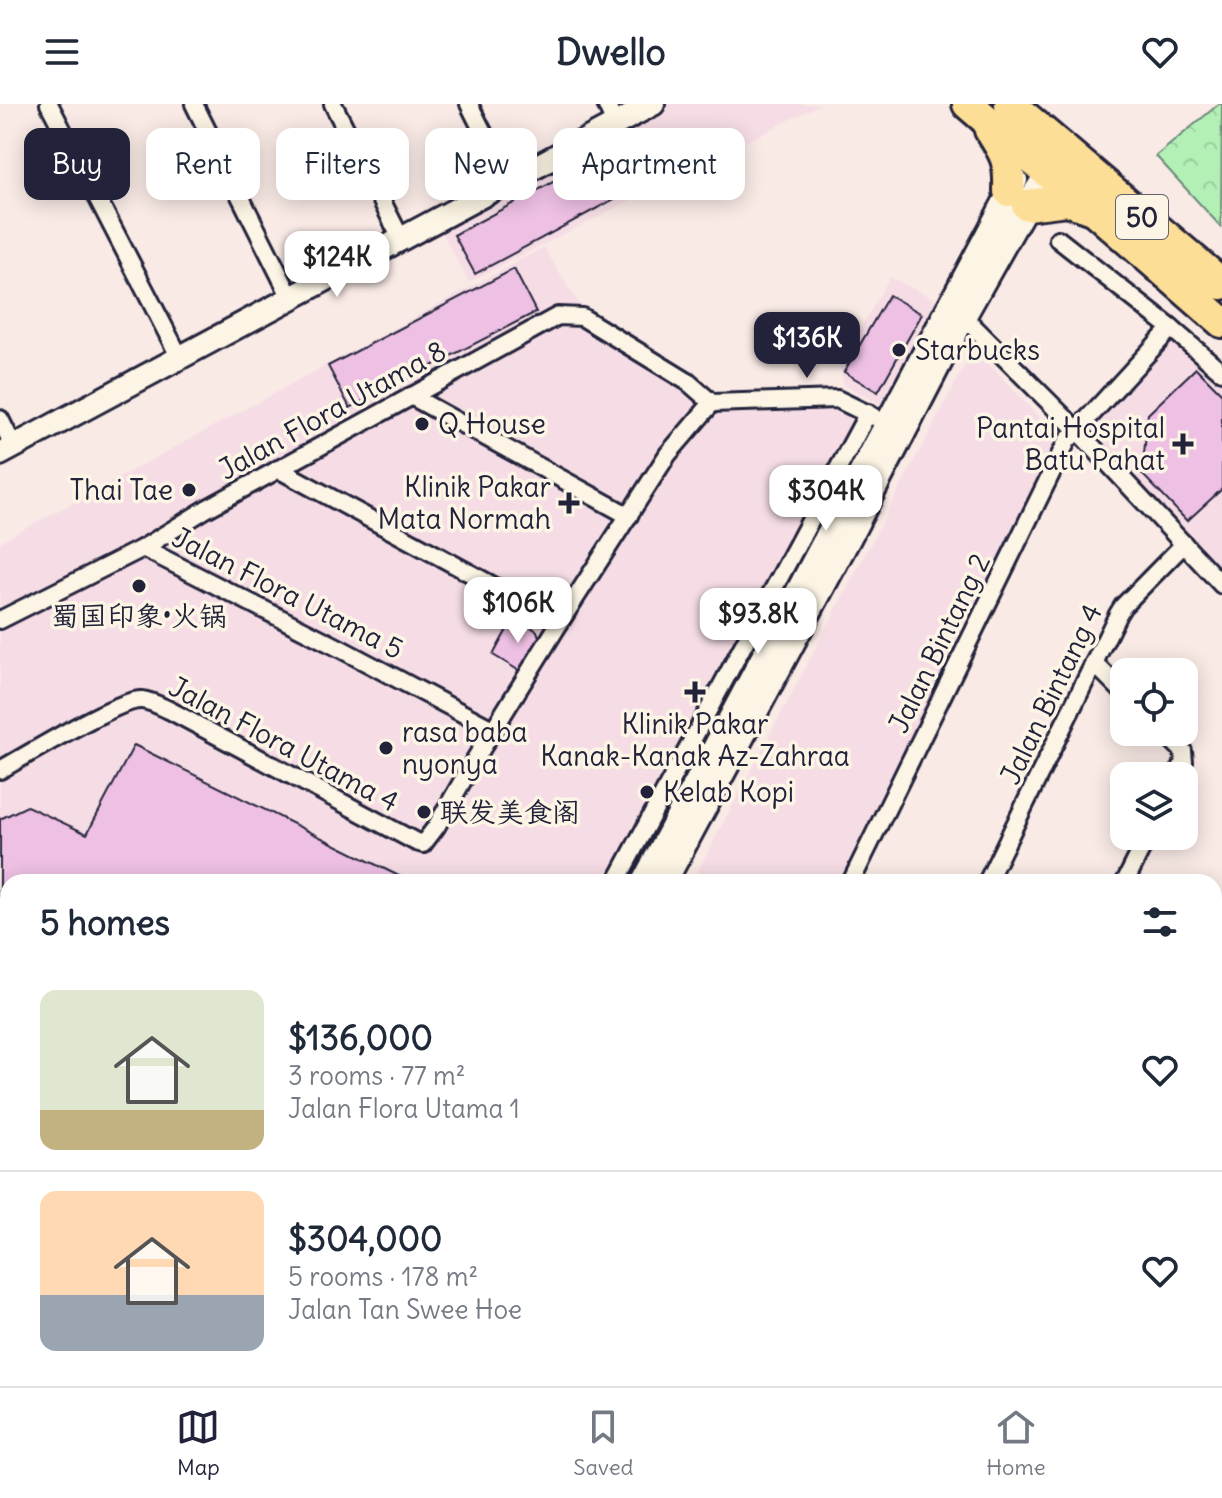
<!DOCTYPE html>
<html lang="en">
<head>
<meta charset="utf-8">
<style>
	:root { --surface:#fff; --page:#f6f6f7; --text:#1f2937; --muted:#747a83; --line:#e0e1e3; --accent:#22223b }
	body { margin:0; font-family:Delius,"LXGW WenKai TC",sans-serif; background:var(--page); color:var(--text); height:100vh; display:flex; flex-direction:column; font-size:30px; white-space:nowrap }
	* { box-sizing:border-box; margin:0 }
	p { font-size:26px; color:var(--muted) }
	.icon { flex:none; width:44px; height:44px; fill:none; stroke:currentColor; stroke-width:2; stroke-linecap:round; stroke-linejoin:round }
	.map { position:relative; flex:1; overflow:hidden }
	.drawer { position:absolute; left:0px; top:770px; width:1222px; height:512px; display:flex; flex-direction:column; background:var(--surface); border-radius:24px 24px 0 0; box-shadow:0 4px 20px #0003 }
	.drawer>* { flex:none }
	.top-card { position:absolute; left:24px; top:24px; width:800px; height:72px; display:flex; gap:16px }
	.tools { position:absolute; left:1110px; top:554px; display:grid; gap:16px }
	.tools a { display:grid; place-items:center; width:88px; height:88px; border-radius:16px; background:var(--surface); box-shadow:0 4px 20px #0003; font-size:40px }
	.price { position:absolute; translate:-50% -68px; padding:0 18px; border-radius:16px; background:#fff; color:#222; font-size:26px; line-height:52px; filter:drop-shadow(0 2px 4px #0008) }
	.price::after { content:''; position:absolute; left:50%; top:48px; width:24px; height:18px; margin-left:-12px; background:inherit; clip-path:polygon(0 0,100% 0,50% 100%) }
	.price.on { background:var(--accent); color:#fff }
	ul { padding:0; list-style:none }
	li { display:flex; align-items:center; gap:24px; height:200px; padding:0 40px }
	li+li { border-top:2px solid var(--line) }
	li span { display:grid; place-items:center; flex:none; width:224px; height:160px; border-radius:16px; color:#555 }
	li>.icon { margin-inline-start:auto }
	span .icon { width:96px; height:96px; fill:#fffc; stroke-width:1 }
	li b { font-size:34px }
	h2 { display:flex; justify-content:space-between; align-items:center; height:96px; padding:0 40px; font-size:34px }
	.chip { padding:0 28px; border-radius:16px; background:var(--surface); box-shadow:0 4px 20px #0003; font-size:28px; line-height:72px }
	.chip.on { background:var(--accent); color:#fff }
	header { display:flex; justify-content:space-between; align-items:center; height:104px; padding:0 40px; background:var(--surface); font-size:36px; font-weight:700 }
	.menu { display:flex; justify-content:space-around; align-items:center; height:112px; border-top:2px solid var(--line); background:var(--surface); font-size:22px; color:var(--muted) }
	.menu a { display:grid; justify-items:center; gap:4px }
	.menu .on { color:var(--accent) }
	.map>svg:first-child { display:block }
	.built { fill:#f6dde5 }
	.forest { fill:url(#forest-crowns); stroke:#6a8978; stroke-width:2 }
	.building { fill:#eec0e4; stroke:#22223b; stroke-width:2 }
	.lines { fill:none; stroke-linecap:round; stroke-linejoin:round }
	.street-casing { stroke:#22223b; stroke-width:22 }
	.secondary-casing { stroke:#22223b; stroke-width:28 }
	.highway-casing { stroke:#22223b; stroke-width:36 }
	.street { stroke:#fcf5e5; stroke-width:16 }
	.secondary { stroke:#fcf5e5; stroke-width:22 }
	.highway { stroke:#fdde96; stroke-width:30 }
	.poi-dot { fill:#22223b; stroke:#fcf5e5; stroke-width:3 }
	.labels { text-anchor:middle; dominant-baseline:central; stroke-width:7; stroke-linejoin:round; paint-order:stroke }
	.shield { fill:#fcf5e5; stroke:#63616e; stroke-width:2 }
	.shield-label { font-size:26px; font-weight:bold; fill:#22223b }
	.poi-label { font-size:28px; fill:#22223b; stroke:#fcf5e5; text-anchor:start }
	.street-label { font-size:28px; fill:#22223b; stroke:#fcf5e5 }
</style>
</head>
<body>
<header><svg class="icon" aria-label="menu" viewBox="0 0 24 24"><path d="M4 6h16M4 12h16M4 18h16"/></svg>Dwello<svg class="icon" aria-label="heart" viewBox="0 0 24 24"><path d="M12 20l-8-8c-3-5 5-10 8-4 3-6 11-1 8 4z"/></svg></header>
<div class="map">
<svg width="1222" height="1282" viewBox="0 0 1222 1282">
	<defs>
		<pattern id="forest-crowns" width="20" height="18" patternUnits="userSpaceOnUse" patternTransform="scale(2)"><rect width="20" height="18" fill="#b3f0b6"/><path d="M2 6a3 3 0 1 1 6 0M12 15a3 3 0 1 1 6 0" fill="none" stroke="#9ace9d"/></pattern>
	</defs>
	<rect width="100%" height="100%" fill="#f9eae5"/>
	<filter id="ink" filterUnits="userSpaceOnUse"><feTurbulence type="fractalNoise" baseFrequency=".0125" numOctaves="2"/><feDisplacementMap in="SourceGraphic" scale="16" xChannelSelector="R" yChannelSelector="G"/><feConvolveMatrix kernelMatrix="1 2 1 2 8 2 1 2 1" color-interpolation-filters="sRGB"/></filter>
	<g filter="url(#ink)">
		<g class="built">
			<polygon points="668,0 821,0 469,178 439,123"/>
			<polygon points="544,143 583,207 726,295 850,288 890,308 639,778 8,778 8,1274 128,1274 124,1282 0,1282 0,438"/>
			<polygon points="890,173 941,198 886,303 843,281 840,259"/>
			<polygon points="1171,217 1222,262 1222,489 1070,324"/>
			<polygon points="974,244 1060,335 849,778 692,778"/>
		</g>
		<polygon class="forest" points="1219,0 1222,0 1221,123 1156,52"/>
		<g class="building">
			<polygon points="635,34 655,73 475,170 454,131"/>
			<polygon points="514,165 536,208 350,304 328,262"/>
			<polygon points="889,191 922,210 878,288 844,268"/>
			<polygon points="1196,264 1222,290 1222,385 1187,417 1142,370 1148,310"/>
			<polygon points="514,513 537,527 541,539 523,569 493,551"/>
			<polygon points="134,641 411,778 8,778 8,918 0,914 0,715 27,702 87,730"/>
		</g>
		<g class="lines">
			<defs>
				<g id="street">
					<polyline points="49,0 180,254"/>
					<polyline points="194,0 291,194"/>
					<polyline points="333,0 401,135"/>
					<polyline points="469,0 508,78"/>
					<polyline points="606,0 615,20"/>
					<polyline points="1058,135 1171,224 1222,268"/>
					<polyline points="964,213 1076,325 1222,481"/>
					<polyline points="411,292 629,412"/>
					<polyline points="712,299 837,295 874,313"/>
					<polyline points="0,315 14,343"/>
					<polyline points="278,365 560,518"/>
					<polyline points="143,444 341,545 494,626"/>
					<path d="M0,516l143,-72 63,-39 352,-193 24,1 106,65 24,21 -44,51 -108,168 -86,139 -38,66 -13,17 -7,-2 -245,-131c-9,-4 -19,-10 -29,-11 -23,-2 -116,56 -142,70"/>
					<polyline points="1094,559 1124,589"/>
					<polyline points="1164,628 1183,647 1184,658 1177,672"/>
					<polyline points="616,778 868,309"/>
					<polyline points="851,778 1067,337 1171,224"/>
					<polyline points="987,778 1118,510 1123,502 1184,440"/>
					<polyline points="1125,778 1148,732"/>
					<polyline points="1214,911 1222,898"/>
					<polyline points="1214,925 1222,928"/>
					<polyline points="1214,1043 1222,1047"/>
					<polyline points="1214,1088 1222,1067"/>
					<polyline points="0,1126 8,1130"/>
					<polyline points="0,1271 20,1282"/>
					<polyline points="973,1274 988,1282"/>
					<polyline points="90,1282 95,1274"/>
					<polyline points="348,1282 352,1274"/>
					<polyline points="1007,1282 1017,1274"/>
				</g>
				<g id="secondary">
					<polyline points="0,350 653,0"/>
					<polyline points="643,778 1016,76"/>
					<polyline points="665,778 850,433 964,213 1027,101 1055,56"/>
					<polyline points="0,959 8,963"/>
					<polyline points="0,980 8,984"/>
					<polyline points="380,1282 384,1274"/>
					<polyline points="404,1282 408,1274"/>
				</g>
				<g id="highway">
					<polyline points="968,0 1047,68 1094,106 1222,218"/>
					<polyline points="1010,0 1222,180"/>
					<path d="M990,26c16,24 20,32 19,61"/>
					<polyline points="1027,101 1067,96 1089,104"/>
				</g>
			</defs>
			<use href="#street" class="street-casing"/>
			<use href="#secondary" class="secondary-casing"/>
			<use href="#highway" class="highway-casing"/>
			<use href="#street" class="street"/>
			<use href="#secondary" class="secondary"/>
			<use href="#highway" class="highway"/>
		</g>
	</g>
	<g class="poi-dot">
		<circle cx="899" cy="246" r="8"/>
		<circle cx="422" cy="320" r="8"/>
		<path d="M1179 328h8v8h8v8h-8v8h-8v-8h-8v-8h8z"/>
		<circle cx="189" cy="386" r="8"/>
		<path d="M565 387h8v8h8v8h-8v8h-8v-8h-8v-8h8z"/>
		<circle cx="139" cy="482" r="8"/>
		<path d="M691 576h8v8h8v8h-8v8h-8v-8h-8v-8h8z"/>
		<circle cx="386" cy="644" r="8"/>
		<circle cx="647" cy="688" r="8"/>
		<circle cx="424" cy="708" r="8"/>
	</g>
	<g class="labels">
		<rect class="shield" x="1116" y="91" width="52" height="44" rx="6"/>
		<g class="shield-label">
			<text x="1142" y="113">50</text>
		</g>
		<g class="poi-label">
			<text x="915" y="246">Starbucks</text>
			<text x="438" y="320">Q House</text>
			<text x="1165" y="324" text-anchor="end">Pantai Hospital<tspan x="1165" dy="32">Batu Pahat</tspan></text>
			<text x="551" y="383" text-anchor="end">Klinik Pakar<tspan x="551" dy="32">Mata Normah</tspan></text>
			<text x="173" y="386" text-anchor="end">Thai Tae</text>
			<text x="139" y="512" text-anchor="middle">蜀国印象•火锅</text>
			<text x="695" y="620" text-anchor="middle">Klinik Pakar<tspan x="695" dy="32">Kanak-Kanak Az-Zahraa</tspan></text>
			<text x="402" y="628">rasa baba<tspan x="402" dy="32">nyonya</tspan></text>
			<text x="663" y="688">Kelab Kopi</text>
			<text x="440" y="708">联发美食阁</text>
		</g>
		<g class="street-label">
			<text transform="translate(332 306) rotate(-29)">Jalan Flora Utama 8</text>
			<text transform="translate(288 489) rotate(27)">Jalan Flora Utama 5</text>
			<text transform="translate(939 539) rotate(-64)">Jalan Bintang 2</text>
			<text transform="translate(1051 590) rotate(-64)">Jalan Bintang 4</text>
			<text transform="translate(284 640) rotate(28)">Jalan Flora Utama 4</text>
		</g>
	</g>
</svg>
<div class="tools">
<a><svg class="icon" aria-label="locate" viewBox="0 0 24 24"><circle cx="12" cy="12" r="6"/><path d="M12 2v4M12 18v4M2 12h4M18 12h4"/></svg></a>
<a><svg class="icon" aria-label="layers" viewBox="0 0 24 24"><path d="M12 4l9 5-9 5-9-5zM3 14l9 5 9-5"/></svg></a>
</div>
<b class="price" style="left:337px;top:195px">$124K</b>
<b class="price on" style="left:807px;top:276px">$136K</b>
<b class="price" style="left:826px;top:429px">$304K</b>
<b class="price" style="left:518px;top:541px">$106K</b>
<b class="price" style="left:758px;top:552px">$93.8K</b>
<div class="top-card">
<a class="chip on">Buy</a>
<a class="chip">Rent</a>
<a class="chip">Filters</a>
<a class="chip">New</a>
<a class="chip">Apartment</a>
</div>
<section class="drawer">
<h2>5 homes<svg class="icon" aria-label="filters" viewBox="0 0 24 24"><path d="M4 7h16M4 17h16"/><circle cx="9" cy="7" r="2"/><circle cx="15" cy="17" r="2"/></svg></h2>
<ul>
<li><span style="background:linear-gradient(#dfe7d0 75%,#c2b280 0)"><svg class="icon" aria-label="home" viewBox="0 0 24 24"><path d="M3 11l9-7 9 7M6 9v11h12V9"/></svg></span><div><b>$136,000</b><p>3 rooms · 77 m²</p><p>Jalan Flora Utama 1</p></div><svg class="icon" aria-label="heart" viewBox="0 0 24 24"><path d="M12 20l-8-8c-3-5 5-10 8-4 3-6 11-1 8 4z"/></svg></li>
<li><span style="background:linear-gradient(#ffd9b3 65%,#9aa5b1 0)"><svg class="icon" aria-label="home" viewBox="0 0 24 24"><path d="M3 11l9-7 9 7M6 9v11h12V9"/></svg></span><div><b>$304,000</b><p>5 rooms · 178 m²</p><p>Jalan Tan Swee Hoe</p></div><svg class="icon" aria-label="heart" viewBox="0 0 24 24"><path d="M12 20l-8-8c-3-5 5-10 8-4 3-6 11-1 8 4z"/></svg></li>
</ul>
</section>
</div>
<nav class="menu">
<a class="on"><svg class="icon" aria-label="map" viewBox="0 0 24 24"><path d="M3 6l6-2 6 2 6-2v14l-6 2-6-2-6 2zM9 4v14M15 6v14"/></svg>Map</a>
<a><svg class="icon" aria-label="saved" viewBox="0 0 24 24"><path d="M7 4h10v16l-5-4-5 4z"/></svg>Saved</a>
<a><svg class="icon" aria-label="home" viewBox="0 0 24 24"><path d="M3 11l9-7 9 7M6 9v11h12V9"/></svg>Home</a>
</nav>
</body>
</html>
